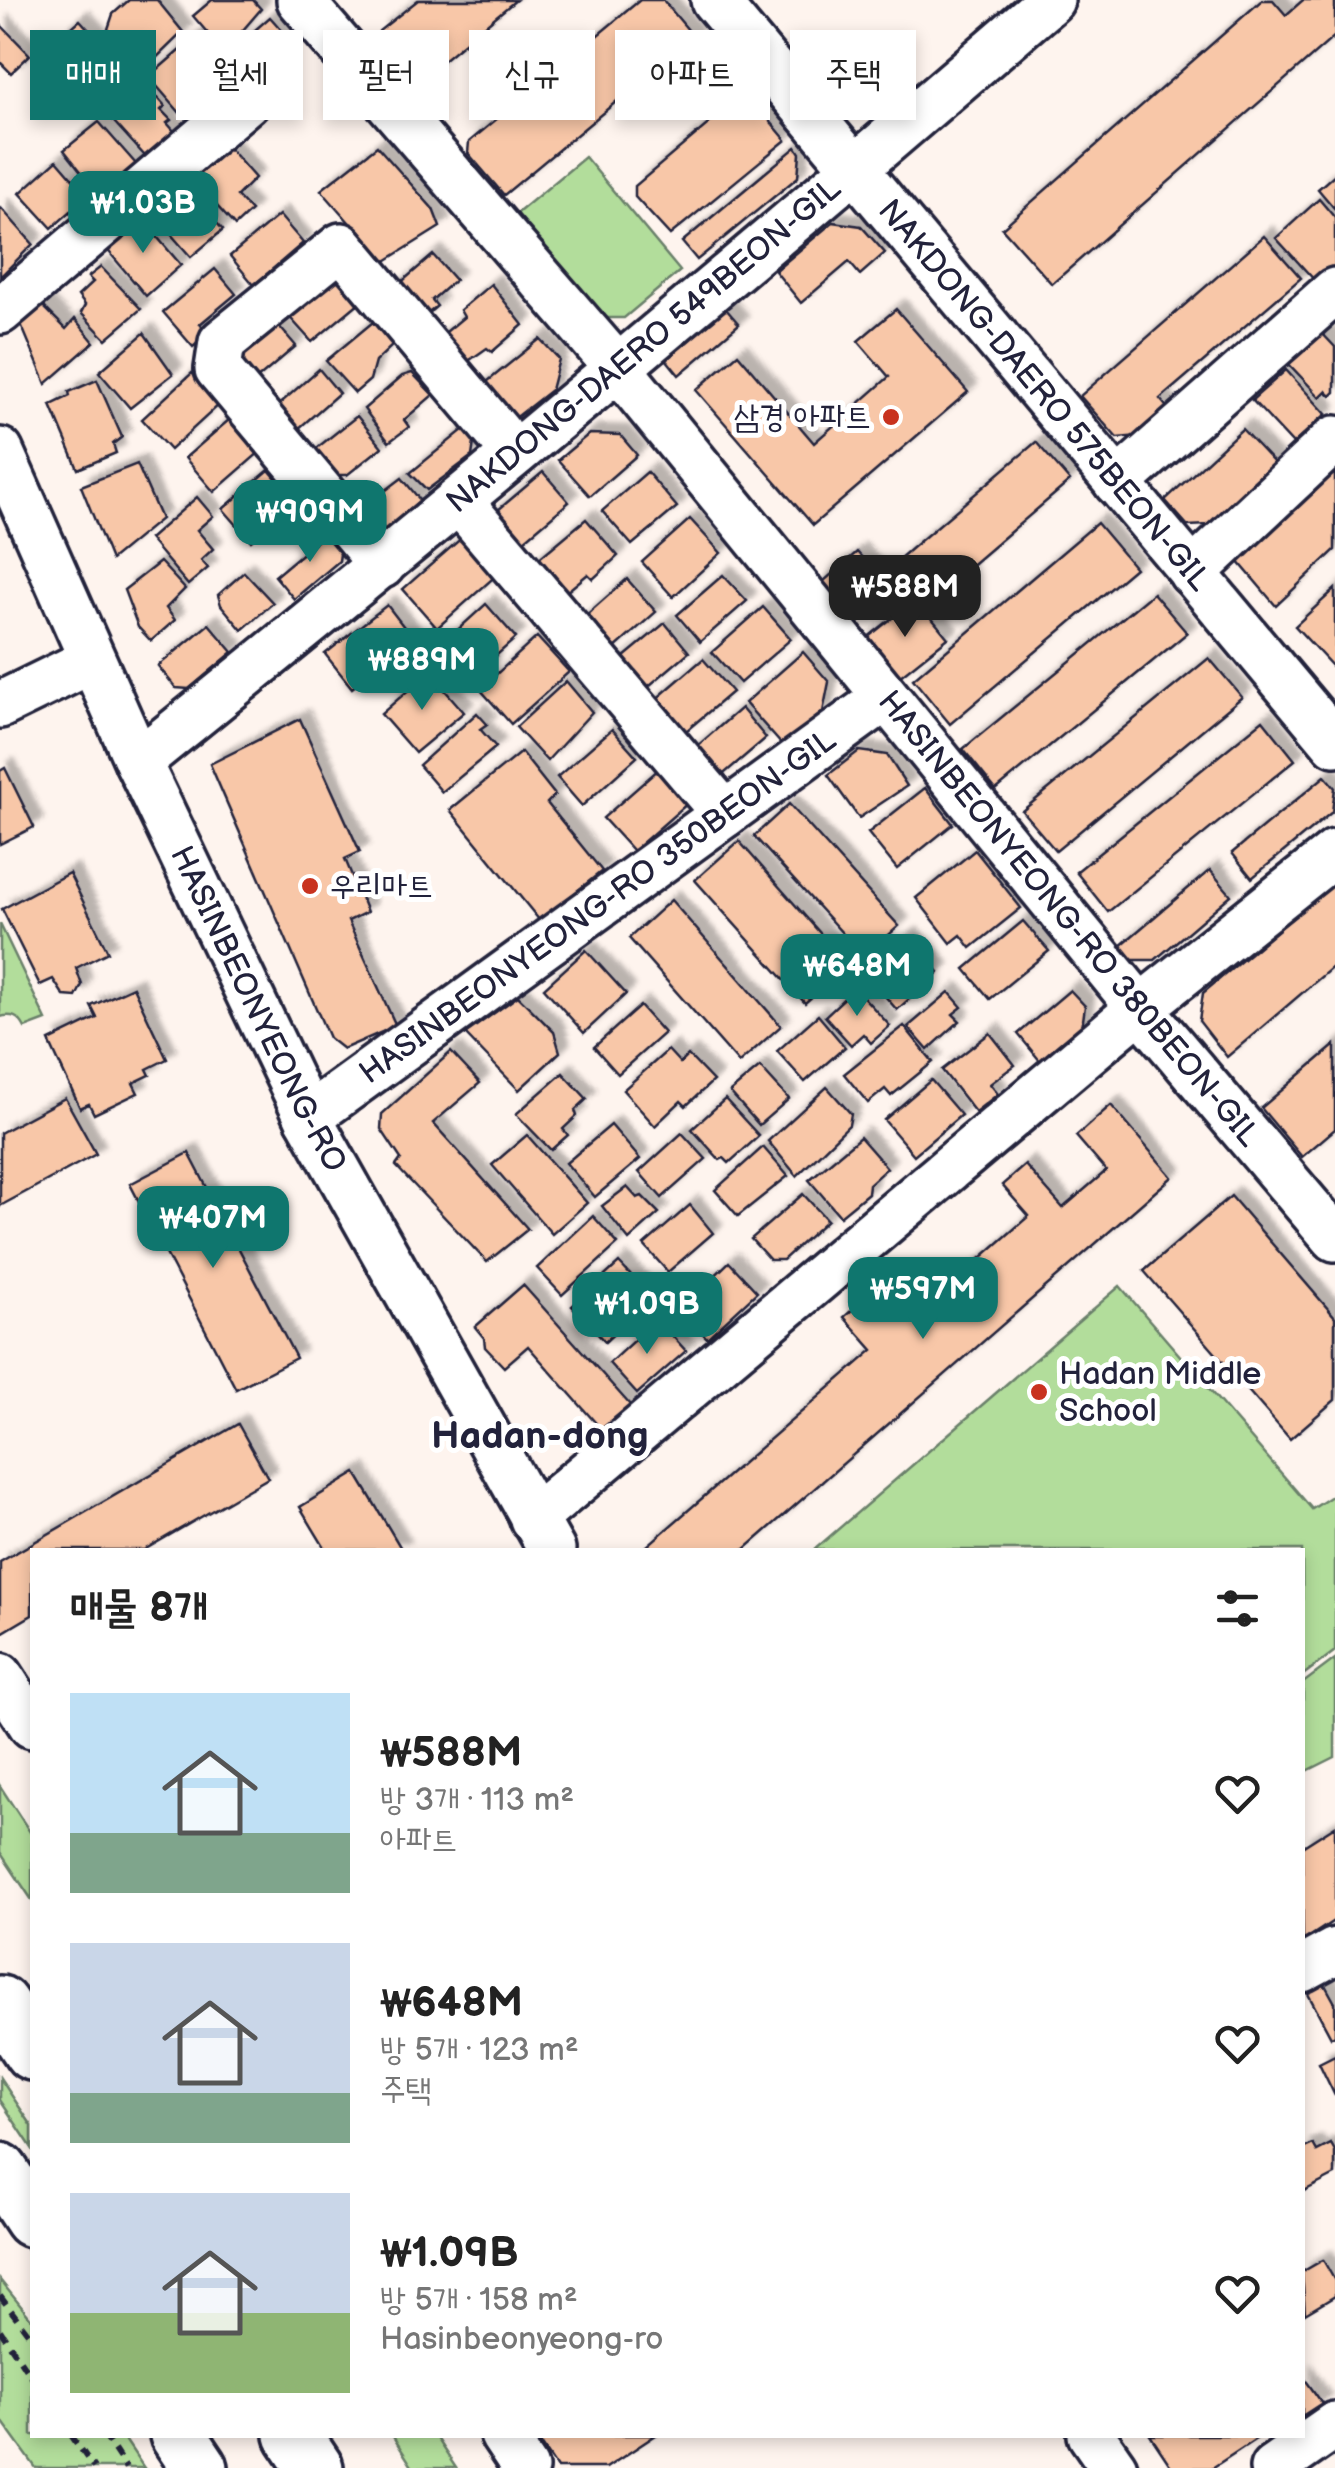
<!DOCTYPE html>
<html lang="ko">
<head>
<meta charset="utf-8">
<style>
	:root { --surface:#fff; --page:#f6f6f6; --text:#222; --muted:#767676; --accent:#0f766e }
	body { margin:0; font-family:"Balsamiq Sans","Poor Story",sans-serif; background:var(--page); color:var(--text); height:100vh; display:flex; flex-direction:column; font-size:38px; white-space:nowrap }
	* { box-sizing:border-box; margin:0 }
	p { font-size:32px; color:var(--muted) }
	.icon { flex:none; width:55px; height:55px; fill:none; stroke:currentColor; stroke-width:2; stroke-linecap:round; stroke-linejoin:round }
	.map { position:relative; flex:1; overflow:hidden }
	.drawer { position:absolute; left:30px; top:1548px; width:1275px; height:890px; display:flex; flex-direction:column; background:var(--surface); border-radius:0px; box-shadow:0 5px 15px #0003 }
	.drawer>* { flex:none }
	.top-card { position:absolute; left:30px; top:30px; width:1275px; height:90px; display:flex; gap:20px }
	.price { position:absolute; translate:-50% -85px; padding:0 22px; border-radius:20px; background:var(--accent); color:#fff; font-size:32px; line-height:65px; filter:drop-shadow(0 2px 5px #0008) }
	.price::after { content:''; position:absolute; left:50%; top:60px; width:30px; height:22px; margin-left:-15px; background:inherit; clip-path:polygon(0 0,100% 0,50% 100%) }
	.price.selected { background:#222; color:#fff }
	ul { padding:0; list-style:none }
	li { display:flex; align-items:center; gap:30px; height:250px; padding:0 40px }
	li span { display:grid; place-items:center; flex:none; width:280px; height:200px; border-radius:0px; color:#555 }
	li>.icon { margin-inline-start:auto }
	span .icon { width:120px; height:120px; fill:#fffc; stroke-width:1 }
	li b { font-size:42px }
	h2 { display:flex; justify-content:space-between; align-items:center; height:120px; padding:0 40px; font-size:42px }
	.pill { padding:0 35px; border-radius:0px; background:var(--surface); box-shadow:0 5px 15px #0003; font-size:35px; line-height:90px }
	.pill.selected { background:var(--accent); color:#fff }
	.map>svg:first-child { display:block }
	.green { fill:#b2dd9b; stroke:#6a806b; stroke-width:2.5 }
	.building { fill:#f8c7a8; stroke:#22223b; stroke-width:2.5; filter:url(#shadow) }
	.lines { fill:none; stroke-linecap:round; stroke-linejoin:round }
	.minor-casing { stroke:#22223b; stroke-width:52 }
	.major-casing { stroke:#22223b; stroke-width:62 }
	.path { stroke:#22223b; stroke-width:6; stroke-dasharray:10 8; stroke-linecap:butt }
	.minor { stroke:#fff; stroke-width:45 }
	.major { stroke:#fff; stroke-width:55 }
	.poi-dot { fill:#c8321e; stroke:#fff; stroke-width:4 }
	.labels { text-anchor:middle; dominant-baseline:central; stroke-width:10; stroke-linejoin:round; paint-order:stroke }
	.street-label { font-size:32px; fill:#22223b; stroke:#fff }
	.poi-label { font-size:32px; fill:#22223b; stroke:#fff; text-anchor:start }
	.quarter-label { font-size:38px; font-weight:bold; fill:#22223b; stroke:#fff }
</style>
</head>
<body>
<div class="map">
<svg width="1335" height="2468" viewBox="0 0 1335 2468">
	<defs>
		<filter id="shadow"><feDropShadow dx="9" dy="-9" stdDeviation="2.5" flood-color="#0004"/></filter>
	</defs>
	<rect width="100%" height="100%" fill="#fef4ee"/>
	<filter id="ink" filterUnits="userSpaceOnUse"><feTurbulence type="fractalNoise" baseFrequency=".01" numOctaves="2"/><feDisplacementMap in="SourceGraphic" scale="20" xChannelSelector="R" yChannelSelector="G"/><feConvolveMatrix kernelMatrix="1 2 1 2 8 2 1 2 1" color-interpolation-filters="sRGB"/></filter>
	<g filter="url(#ink)">
		<g class="green">
			<polygon points="585,157 680,271 624,318 597,318 514,216"/>
			<path d="M0,924l46,96 -21,8c-6,-12 -13,-14 -25,-11z"/>
			<polygon points="1120,1286 1312,1509 1335,1494 1335,1651 1303,1675 1302,1550 814,1550"/>
			<polygon points="1335,1659 1335,1757 1303,1773 1303,1683"/>
			<polygon points="0,1786 32,1835 32,1900 0,1852"/>
			<polygon points="0,2078 32,2126 32,2148 0,2100"/>
			<polygon points="0,2280 32,2320 32,2435 122,2435 144,2468 36,2468 0,2418"/>
			<polygon points="392,2435 434,2435 456,2468 413,2468"/>
		</g>
		<g class="building">
			<polygon points="129,0 157,0 183,32 146,68 108,29 113,14"/>
			<polygon points="212,0 253,0 261,9 224,52 193,16"/>
			<polygon points="418,0 516,0 414,84 379,44 379,31"/>
			<polygon points="640,0 663,0 694,37 504,195 468,153 469,142"/>
			<polygon points="1262,0 1273,0 1286,15 1303,0 1335,0 1335,36 1052,284 1002,228"/>
			<polygon points="270,17 294,44 272,66 275,71 259,84 231,51"/>
			<polygon points="80,20 132,77 89,116 43,64 57,51 57,40"/>
			<polygon points="0,24 30,55 11,73 0,62"/>
			<polygon points="195,37 238,86 213,107 203,95 181,114 149,77"/>
			<polygon points="142,80 165,106 161,110 171,120 167,123 182,140 154,166 106,113"/>
			<polygon points="746,92 786,140 670,235 635,197 635,186"/>
			<polygon points="99,122 143,172 120,190 95,189 64,150"/>
			<polygon points="227,146 255,178 237,196 251,211 235,226 191,177"/>
			<polygon points="377,146 433,209 440,227 384,262 321,190"/>
			<polygon points="796,147 800,153 798,177 697,260 682,242"/>
			<polygon points="57,160 88,196 52,228 20,193"/>
			<polygon points="1335,174 1335,209 1318,189"/>
			<polygon points="179,180 223,230 191,257 148,208"/>
			<polygon points="1319,199 1335,218 1335,269 1318,284 1276,238"/>
			<polygon points="1,208 33,244 0,277 0,209"/>
			<polygon points="279,215 303,243 254,285 230,256"/>
			<polygon points="140,217 181,265 146,296 105,247"/>
			<polygon points="833,222 861,226 885,253 860,275 849,262 801,303 775,271"/>
			<polygon points="1264,236 1301,278 1160,399 1170,411 1140,436 1117,438 1080,396"/>
			<polygon points="433,255 455,280 432,300 437,306 418,322 391,291"/>
			<polygon points="101,267 141,309 106,339 81,313 85,305 78,296 93,282 88,277"/>
			<polygon points="215,269 236,294 200,324 208,334 193,347 163,312"/>
			<polygon points="345,273 366,297 312,342 285,312"/>
			<polygon points="491,284 523,325 492,352 487,348 457,369 434,342 464,317 460,310"/>
			<polygon points="38,301 66,329 75,319 94,342 46,384 18,317"/>
			<polygon points="726,309 739,324 679,375 666,359"/>
			<polygon points="896,309 968,392 813,525 696,390 738,354 814,443 889,377 858,341"/>
			<polygon points="373,322 393,345 375,362 370,380 355,393 326,361"/>
			<polygon points="278,325 296,346 249,386 231,366"/>
			<polygon points="1319,330 1335,347 1335,392 1331,396 1326,391 1320,397 1286,361"/>
			<polygon points="144,333 173,374 130,408 99,372"/>
			<polygon points="540,339 559,359 551,390 509,423 472,394"/>
			<polygon points="319,369 339,393 297,430 276,407"/>
			<polygon points="1286,370 1326,414 1293,444 1252,400"/>
			<polygon points="192,373 220,404 170,450 142,419"/>
			<polygon points="412,373 433,395 404,420 409,427 389,442 364,409 402,376"/>
			<polygon points="97,380 122,437 113,444 116,453 78,469 51,405 70,396 69,392"/>
			<polygon points="357,416 382,447 347,475 325,475 308,455"/>
			<polygon points="230,419 260,452 214,492 185,458"/>
			<polygon points="469,425 476,429 472,456 427,490 410,473"/>
			<polygon points="1242,429 1275,464 1209,525 1188,526 1165,500"/>
			<polygon points="589,434 620,435 637,455 590,496 558,460"/>
			<polygon points="1036,442 1070,481 933,598 899,559"/>
			<polygon points="137,464 161,519 111,560 81,486"/>
			<polygon points="269,470 293,498 266,522 269,526 251,541 223,509"/>
			<polygon points="543,472 569,502 517,546 491,516"/>
			<polygon points="647,472 677,507 632,545 602,511"/>
			<polygon points="1335,472 1335,550 1276,606 1238,561"/>
			<polygon points="402,478 420,500 386,530 369,530 356,513"/>
			<polygon points="197,497 213,516 197,530 213,549 201,560 208,568 188,585 149,539"/>
			<polygon points="586,519 618,556 593,579 588,574 559,598 531,565"/>
			<polygon points="690,519 721,553 673,597 642,562"/>
			<polygon points="1097,523 1135,568 950,724 913,679"/>
			<polygon points="329,531 341,546 339,561 294,599 275,576"/>
			<polygon points="465,535 499,573 437,628 403,589"/>
			<polygon points="857,552 887,586 846,622 816,588"/>
			<polygon points="160,562 185,589 166,608 175,620 151,641 138,627 124,590"/>
			<polygon points="244,572 273,603 242,630 221,605 218,595"/>
			<polygon points="723,575 747,601 700,642 677,615"/>
			<polygon points="627,579 656,612 605,657 576,624"/>
			<polygon points="1335,589 1335,668 1334,668 1295,626"/>
			<polygon points="1153,593 1187,633 996,790 963,749"/>
			<polygon points="916,599 948,638 894,681 862,642"/>
			<polygon points="486,604 516,638 471,678 441,645"/>
			<polygon points="387,605 414,640 352,688 325,654"/>
			<polygon points="763,607 791,639 740,683 712,652"/>
			<polygon points="665,623 689,652 637,696 612,667"/>
			<polygon points="209,624 233,652 189,689 176,688 158,666"/>
			<polygon points="537,637 569,672 511,724 480,689"/>
			<polygon points="803,652 829,682 823,712 783,746 745,703"/>
			<polygon points="1209,658 1242,697 1056,851 1022,811"/>
			<polygon points="703,659 732,692 686,731 670,734 647,707"/>
			<polygon points="429,672 464,712 415,753 381,714"/>
			<polygon points="566,681 592,712 547,761 516,727"/>
			<polygon points="741,708 766,738 712,784 687,755"/>
			<polygon points="477,713 487,724 480,729 496,747 442,792 419,765"/>
			<polygon points="300,719 360,852 345,859 367,912 348,921 396,1026 343,1049 329,1038 210,764"/>
			<polygon points="1263,720 1295,760 1108,912 1076,872"/>
			<polygon points="612,729 637,757 582,806 557,777"/>
			<polygon points="859,751 887,755 907,786 859,818 828,775"/>
			<polygon points="521,752 555,795 547,803 602,871 540,921 450,810"/>
			<polygon points="5,768 34,827 0,844 0,771"/>
			<polygon points="660,768 689,802 633,851 603,818"/>
			<polygon points="1325,776 1335,788 1332,812 1252,878 1232,853"/>
			<polygon points="925,788 953,824 897,869 868,833"/>
			<polygon points="789,804 899,926 864,957 754,836"/>
			<polygon points="739,841 848,965 805,1003 695,880"/>
			<polygon points="975,850 1021,908 971,948 961,935 951,943 916,898"/>
			<polygon points="1210,870 1231,895 1155,960 1130,960 1119,947"/>
			<polygon points="69,873 108,952 76,968 82,985 76,997 64,996 53,979 40,985 2,909"/>
			<polygon points="1335,882 1335,965 1227,1057 1199,1021 1203,993"/>
			<polygon points="671,900 781,1026 739,1063 629,938"/>
			<polygon points="1023,921 1049,951 990,999 965,969"/>
			<polygon points="908,937 939,972 897,1010 866,974"/>
			<polygon points="586,950 626,994 584,1033 544,988"/>
			<polygon points="133,987 167,1059 147,1069 150,1075 133,1083 138,1093 94,1114 89,1104 80,1108 49,1041 97,1018 91,1006"/>
			<polygon points="855,988 890,1026 871,1043 863,1034 851,1045 825,1016"/>
			<polygon points="1070,990 1085,1006 1082,1028 1041,1062 1018,1034"/>
			<polygon points="949,992 962,1007 953,1014 960,1021 928,1050 908,1027"/>
			<polygon points="518,996 554,1032 560,1052 519,1090 465,1034"/>
			<polygon points="640,1006 664,1033 618,1074 594,1047"/>
			<polygon points="818,1015 845,1047 805,1082 777,1051"/>
			<polygon points="904,1026 933,1062 891,1096 885,1089 868,1103 844,1074"/>
			<polygon points="990,1033 1015,1065 990,1084 998,1094 975,1112 942,1070"/>
			<polygon points="1335,1045 1335,1129 1302,1157 1261,1108"/>
			<polygon points="668,1050 680,1063 688,1055 713,1081 686,1106 681,1101 655,1126 623,1090"/>
			<polygon points="451,1052 480,1083 433,1123 528,1229 487,1262 396,1166 401,1159 381,1129 382,1114"/>
			<polygon points="760,1067 789,1099 759,1125 730,1092"/>
			<polygon points="563,1073 587,1099 575,1110 577,1116 563,1129 568,1135 551,1150 516,1114"/>
			<polygon points="931,1080 961,1115 914,1155 884,1120"/>
			<polygon points="827,1087 851,1114 849,1125 797,1176 768,1141"/>
			<polygon points="65,1098 96,1154 0,1206 0,1133"/>
			<polygon points="725,1099 759,1136 729,1163 724,1158 720,1160 692,1129"/>
			<polygon points="1111,1105 1172,1177 744,1550 651,1550 647,1546 873,1350 844,1317 888,1278 918,1313 1029,1216 1002,1185 1025,1165 1063,1208 1106,1171 1076,1136"/>
			<polygon points="611,1125 640,1159 595,1197 566,1163"/>
			<polygon points="682,1133 706,1159 662,1198 639,1172"/>
			<polygon points="527,1135 587,1203 552,1234 492,1165"/>
			<polygon points="860,1137 887,1168 869,1184 868,1193 840,1216 809,1180"/>
			<polygon points="763,1147 788,1176 738,1216 715,1190"/>
			<polygon points="189,1153 296,1358 236,1389 130,1184"/>
			<polygon points="627,1187 637,1198 642,1196 659,1213 629,1240 602,1206"/>
			<polygon points="803,1194 827,1220 783,1260 770,1260 751,1239"/>
			<polygon points="1231,1196 1335,1317 1335,1400 1290,1439 1144,1271"/>
			<polygon points="690,1205 713,1233 668,1272 644,1245"/>
			<polygon points="593,1216 618,1244 562,1295 537,1268"/>
			<polygon points="729,1262 757,1292 707,1338 680,1309"/>
			<polygon points="619,1263 652,1298 605,1342 572,1306"/>
			<polygon points="523,1285 631,1406 602,1430 528,1346 504,1367 485,1347 484,1338 475,1327"/>
			<polygon points="657,1319 686,1351 637,1394 609,1363"/>
			<polygon points="238,1424 268,1478 144,1550 32,1550 32,1615 0,1634 0,1562"/>
			<polygon points="356,1473 402,1550 326,1550 300,1507"/>
			<polygon points="1335,1826 1335,1920 1303,1941 1302,1847"/>
			<polygon points="1324,1983 1335,2003 1335,2035 1331,2037 1307,1992"/>
			<polygon points="1335,2055 1335,2096 1319,2063"/>
			<polygon points="1313,2144 1317,2151 1331,2144 1335,2151 1335,2175 1302,2192 1302,2149"/>
			<polygon points="1323,2260 1335,2281 1335,2296 1305,2314 1302,2272"/>
			<polygon points="1302,2375 1322,2403 1302,2416"/>
			<polygon points="535,2435 656,2435 606,2468 557,2468"/>
			<polygon points="1150,2435 1262,2435 1212,2468 1172,2468"/>
		</g>
		<g class="lines">
			<defs>
				<g id="minor">
					<path id="s1" d="M300,0l317,367 523,641 195,230"/>
					<path id="s2" d="M714,0l621,743"/>
					<polyline points="0,311 247,101"/>
					<path id="s3" d="M0,451l138,311 170,355 244,433"/>
					<polyline points="1117,483 1335,291"/>
					<polyline points="459,501 725,814"/>
					<polyline points="382,565 218,369 222,342 341,246 515,453"/>
					<polyline points="1192,573 1335,439"/>
					<polyline points="0,705 92,660"/>
					<path id="s4" d="M138,762c309,-249 613,-503 913,-762"/>
					<path id="s5" d="M308,1117l578,-420"/>
					<polyline points="533,1519 1140,1008 1335,853"/>
					<polyline points="0,1676 32,1725"/>
					<polyline points="1302,1969 1335,1951"/>
					<polyline points="503,2435 525,2468"/>
					<polyline points="1091,2435 1114,2468"/>
					<polyline points="1273,2468 1335,2425"/>
				</g>
				<g id="major">
					<polyline points="0,2004 32,2052"/>
					<polyline points="0,2171 32,2219"/>
					<polyline points="178,2435 200,2468"/>
					<polyline points="293,2435 315,2468"/>
				</g>
			</defs>
			<use href="#minor" class="minor-casing"/>
			<use href="#major" class="major-casing"/>
			<g class="path">
				<polyline points="0,2296 32,2338"/>
				<polyline points="0,2330 32,2378"/>
				<polyline points="71,2435 94,2468"/>
				<polyline points="104,2435 126,2468"/>
			</g>
			<use href="#minor" class="minor"/>
			<use href="#major" class="major"/>
		</g>
	</g>
	<g class="poi-dot">
		<circle cx="891" cy="417" r="10"/>
		<circle cx="310" cy="886" r="10"/>
		<circle cx="1039" cy="1392" r="10"/>
	</g>
	<g class="labels">
		<g class="street-label">
			<text stroke="none"><textPath href="#s4" startOffset="655">NAKDONG-DAERO 549BEON-GIL</textPath></text>
			<text stroke="none"><textPath href="#s2" startOffset="515">NAKDONG-DAERO 575BEON-GIL</textPath></text>
			<text stroke="none"><textPath href="#s5" startOffset="358">HASINBEONYEONG-RO 350BEON-GIL</textPath></text>
			<text stroke="none"><textPath href="#s1" startOffset="1198">HASINBEONYEONG-RO 380BEON-GIL</textPath></text>
			<text stroke="none"><textPath href="#s3" startOffset="615">HASINBEONYEONG-RO</textPath></text>
		</g>
		<g class="poi-label">
			<text x="871" y="417" text-anchor="end">삼경 아파트</text>
			<text x="330" y="886">우리마트</text>
			<text x="1059" y="1374">Hadan Middle<tspan x="1059" dy="37">School</tspan></text>
		</g>
		<g class="quarter-label">
			<text x="540" y="1436">Hadan-dong</text>
		</g>
	</g>
</svg>
<b class="price" style="left:143px;top:256px">₩1.03B</b>
<b class="price" style="left:310px;top:565px">₩909M</b>
<b class="price selected" style="left:905px;top:640px">₩588M</b>
<b class="price" style="left:422px;top:713px">₩889M</b>
<b class="price" style="left:857px;top:1019px">₩648M</b>
<b class="price" style="left:213px;top:1271px">₩407M</b>
<b class="price" style="left:923px;top:1342px">₩597M</b>
<b class="price" style="left:647px;top:1357px">₩1.09B</b>
<div class="top-card">
<a class="pill selected">매매</a>
<a class="pill">월세</a>
<a class="pill">필터</a>
<a class="pill">신규</a>
<a class="pill">아파트</a>
<a class="pill">주택</a>
</div>
<section class="drawer">
<h2>매물 8개<svg class="icon" aria-label="filters" viewBox="0 0 24 24"><path d="M4 7h16M4 17h16"/><circle cx="9" cy="7" r="2"/><circle cx="15" cy="17" r="2"/></svg></h2>
<ul>
<li><span style="background:linear-gradient(#bfe0f5 70%,#7fa58c 0)"><svg class="icon" aria-label="home" viewBox="0 0 24 24"><path d="M3 11l9-7 9 7M6 9v11h12V9"/></svg></span><div><b>₩588M</b><p>방 3개 · 113 m²</p><p>아파트</p></div><svg class="icon" aria-label="heart" viewBox="0 0 24 24"><path d="M12 20l-8-8c-3-5 5-10 8-4 3-6 11-1 8 4z"/></svg></li>
<li><span style="background:linear-gradient(#c9d6e8 75%,#7fa58c 0)"><svg class="icon" aria-label="home" viewBox="0 0 24 24"><path d="M3 11l9-7 9 7M6 9v11h12V9"/></svg></span><div><b>₩648M</b><p>방 5개 · 123 m²</p><p>주택</p></div><svg class="icon" aria-label="heart" viewBox="0 0 24 24"><path d="M12 20l-8-8c-3-5 5-10 8-4 3-6 11-1 8 4z"/></svg></li>
<li><span style="background:linear-gradient(#c9d6e8 60%,#8fb573 0)"><svg class="icon" aria-label="home" viewBox="0 0 24 24"><path d="M3 11l9-7 9 7M6 9v11h12V9"/></svg></span><div><b>₩1.09B</b><p>방 5개 · 158 m²</p><p>Hasinbeonyeong-ro</p></div><svg class="icon" aria-label="heart" viewBox="0 0 24 24"><path d="M12 20l-8-8c-3-5 5-10 8-4 3-6 11-1 8 4z"/></svg></li>
</ul>
</section>
</div>
</body>
</html>
